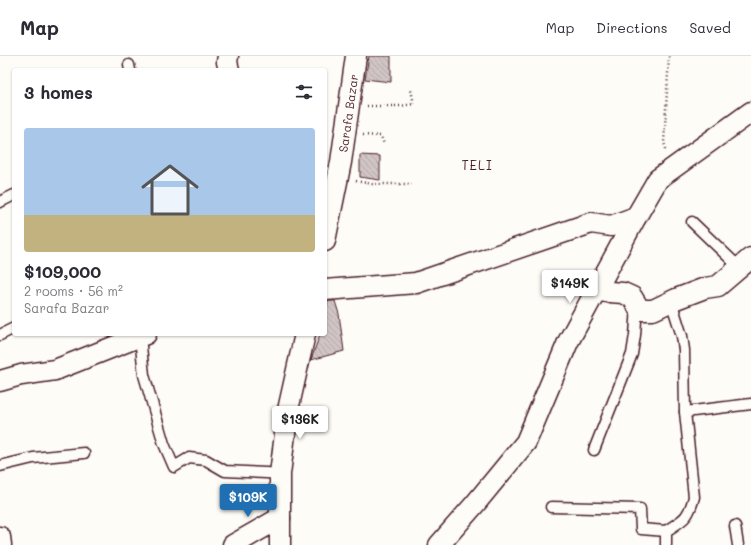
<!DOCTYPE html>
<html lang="en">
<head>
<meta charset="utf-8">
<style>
	:root { --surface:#fff; --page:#f2f2f3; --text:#2b2b33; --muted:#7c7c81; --line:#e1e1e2; --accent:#1f6fb2 }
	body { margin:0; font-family:Mali,sans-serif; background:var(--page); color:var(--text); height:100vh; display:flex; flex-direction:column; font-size:15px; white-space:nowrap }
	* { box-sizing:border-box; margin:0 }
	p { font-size:13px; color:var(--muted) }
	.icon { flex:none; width:22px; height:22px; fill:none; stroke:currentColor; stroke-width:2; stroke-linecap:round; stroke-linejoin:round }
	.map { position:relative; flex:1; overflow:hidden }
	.side { position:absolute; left:12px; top:12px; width:315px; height:268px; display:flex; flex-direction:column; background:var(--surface); border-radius:4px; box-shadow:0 1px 3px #0004 }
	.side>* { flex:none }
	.price { position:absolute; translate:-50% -34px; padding:0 9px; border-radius:4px; background:#fff; color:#222; font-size:13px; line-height:26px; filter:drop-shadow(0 1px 2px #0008) }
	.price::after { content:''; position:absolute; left:50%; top:24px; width:12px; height:9px; margin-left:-6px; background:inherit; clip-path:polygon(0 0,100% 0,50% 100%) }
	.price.current { background:var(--accent); color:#fff }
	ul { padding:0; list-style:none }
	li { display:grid; align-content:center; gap:8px; height:212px; padding:0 12px }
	li span { display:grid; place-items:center; height:124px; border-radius:4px; color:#555 }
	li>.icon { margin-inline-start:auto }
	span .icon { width:72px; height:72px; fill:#fffc; stroke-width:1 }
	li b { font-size:17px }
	h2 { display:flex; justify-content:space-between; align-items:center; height:48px; padding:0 12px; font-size:17px }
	header { display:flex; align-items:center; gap:24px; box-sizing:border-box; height:56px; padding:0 20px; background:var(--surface); border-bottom:1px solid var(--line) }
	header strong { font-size:19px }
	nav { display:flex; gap:22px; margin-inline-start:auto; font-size:14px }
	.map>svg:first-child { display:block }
	.building { fill:url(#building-back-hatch); stroke:#4a1f2b }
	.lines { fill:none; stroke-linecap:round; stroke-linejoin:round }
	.service-casing { stroke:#4a1f2b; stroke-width:13 }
	.minor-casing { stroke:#4a1f2b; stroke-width:23 }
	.path { stroke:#4a1f2b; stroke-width:2.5; stroke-dasharray:1 3; stroke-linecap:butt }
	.service { stroke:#fdfcf7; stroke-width:10 }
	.minor { stroke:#fdfcf7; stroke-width:20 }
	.labels { text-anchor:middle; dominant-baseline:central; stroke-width:3; stroke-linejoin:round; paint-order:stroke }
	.street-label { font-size:12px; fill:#4a1f2b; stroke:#fdfcf7 }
	.neighbourhood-label { font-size:13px; letter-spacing:1px; fill:#4a1f2b; stroke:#fdfcf7 }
</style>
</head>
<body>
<header>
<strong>Map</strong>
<nav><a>Map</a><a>Directions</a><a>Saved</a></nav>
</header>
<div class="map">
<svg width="751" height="489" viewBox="0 0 751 489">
	<defs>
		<pattern id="building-back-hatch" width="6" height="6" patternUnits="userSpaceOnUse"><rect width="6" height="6" fill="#d0c5c4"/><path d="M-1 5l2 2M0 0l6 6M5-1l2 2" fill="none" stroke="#b4a9a9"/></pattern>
	</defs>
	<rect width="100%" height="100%" fill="#fdfcf7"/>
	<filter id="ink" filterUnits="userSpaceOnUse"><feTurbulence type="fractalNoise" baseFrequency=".025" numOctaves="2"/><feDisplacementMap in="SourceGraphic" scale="8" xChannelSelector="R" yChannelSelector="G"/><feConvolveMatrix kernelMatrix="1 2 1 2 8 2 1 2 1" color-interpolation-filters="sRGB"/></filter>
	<g filter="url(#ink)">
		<g class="building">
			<polygon points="369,0 391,0 391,26 365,23"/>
			<polygon points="360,99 380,100 380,124 360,121"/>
			<polygon points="328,245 335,245 339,258 344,295 311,304 320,278 325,278 325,258"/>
		</g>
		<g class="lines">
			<defs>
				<g id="service">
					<polyline points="129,9 130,14"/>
					<polyline points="0,146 14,139"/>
					<polyline points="692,166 740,212"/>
					<polyline points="0,279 14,272"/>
					<polyline points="140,281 144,319 164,388 174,411 189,402 206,404 225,415 266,417 280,418"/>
					<polyline points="685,356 751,348"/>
					<polyline points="594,394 632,298 635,279 637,250"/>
					<polyline points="0,410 33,402 84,397"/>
					<polyline points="551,451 640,453 641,473 666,475"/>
					<polyline points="735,470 738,489"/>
					<path d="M666,489v-14c18,-12 22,-12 28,-34l-9,-85 -1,-62 -2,-14 -11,-35"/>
				</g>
				<g id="minor">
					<polyline points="228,0 227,6 229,14"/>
					<path id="s1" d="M325,185l16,-79 15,-106"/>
					<polyline points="325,234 416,227 591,167 611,170 636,161"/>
					<polyline points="596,235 623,237 632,241 640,254 653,254 676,243 705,232 718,230 751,202"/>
					<polyline points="0,325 21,319 55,314 146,278"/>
					<polyline points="0,481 1,489"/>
					<polyline points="233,489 280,462"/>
					<polyline points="280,489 280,418 288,354 305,278"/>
					<polyline points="439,489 475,448 526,386 568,286 636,161 658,123 751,56"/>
				</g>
			</defs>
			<use href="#service" class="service-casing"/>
			<use href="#minor" class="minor-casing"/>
			<g class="path">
				<polyline points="367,50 400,50 414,48 411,34"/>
				<polyline points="363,79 381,80 384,88"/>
				<polyline points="666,93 664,87 669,0"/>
				<polyline points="356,125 372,128 412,128"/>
			</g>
			<use href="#service" class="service"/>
			<use href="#minor" class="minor"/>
		</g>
	</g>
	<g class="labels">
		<g class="street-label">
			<text stroke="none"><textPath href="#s1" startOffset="130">Sarafa Bazar</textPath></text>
		</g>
		<g class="neighbourhood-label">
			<text x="477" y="108">TELI</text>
		</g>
	</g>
</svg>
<b class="price" style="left:570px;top:248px">$149K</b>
<b class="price" style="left:300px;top:384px">$136K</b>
<b class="price current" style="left:248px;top:462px">$109K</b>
<section class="side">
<h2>3 homes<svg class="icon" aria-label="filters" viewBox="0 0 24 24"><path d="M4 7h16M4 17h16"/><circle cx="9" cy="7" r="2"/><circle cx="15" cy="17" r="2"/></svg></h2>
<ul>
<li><span style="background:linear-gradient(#a9c7e8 70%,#c2b280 0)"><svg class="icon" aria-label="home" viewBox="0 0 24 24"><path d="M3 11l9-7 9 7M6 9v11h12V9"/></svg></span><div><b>$109,000</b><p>2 rooms · 56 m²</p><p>Sarafa Bazar</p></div></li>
</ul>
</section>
</div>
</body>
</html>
